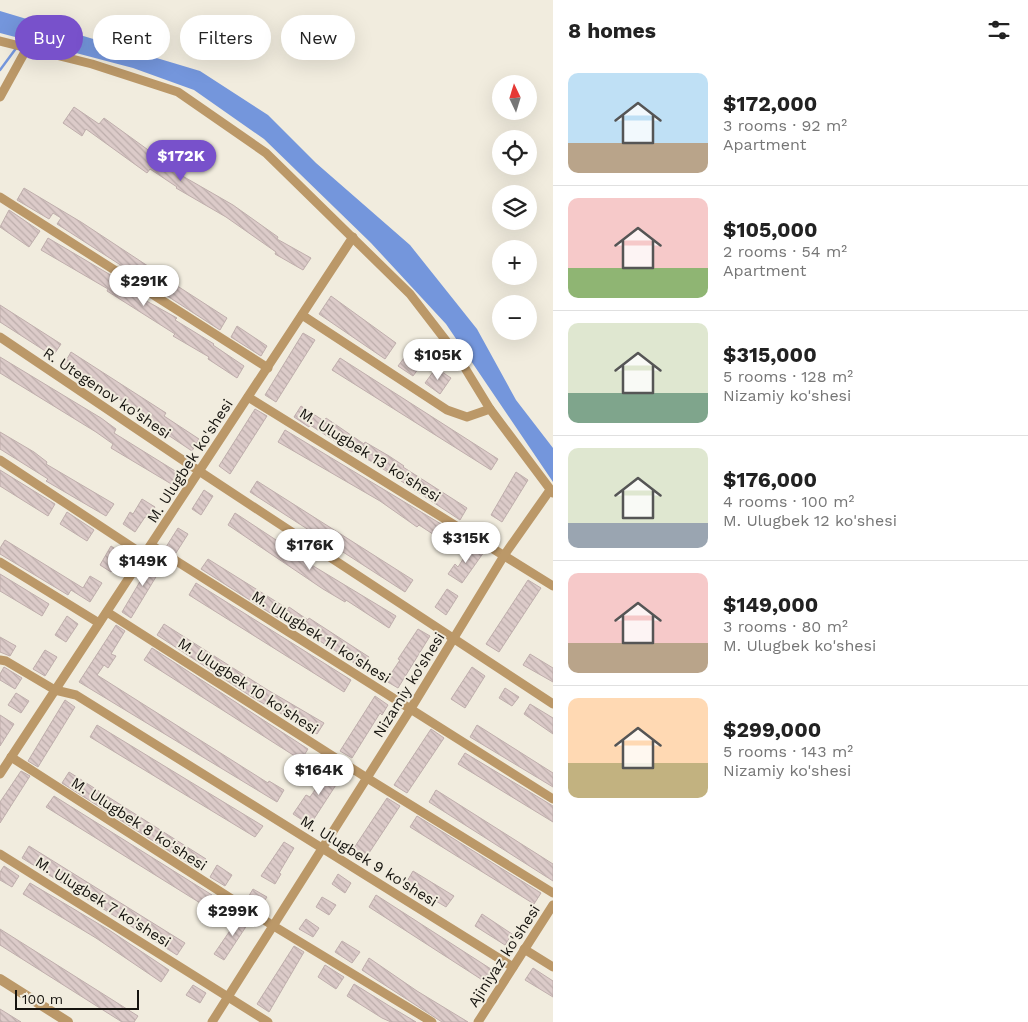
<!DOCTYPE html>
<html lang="en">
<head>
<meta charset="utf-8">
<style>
	:root { --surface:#fff; --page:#f6f6f6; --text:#222; --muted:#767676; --line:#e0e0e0; --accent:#7851cb }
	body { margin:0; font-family:"Work Sans",sans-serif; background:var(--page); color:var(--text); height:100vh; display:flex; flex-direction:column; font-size:19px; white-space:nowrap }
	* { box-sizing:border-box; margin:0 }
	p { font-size:16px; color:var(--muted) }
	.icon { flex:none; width:28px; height:28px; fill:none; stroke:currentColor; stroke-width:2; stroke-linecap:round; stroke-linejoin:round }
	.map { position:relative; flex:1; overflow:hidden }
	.panel { display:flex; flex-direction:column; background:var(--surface); width:475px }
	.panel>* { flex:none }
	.hud { position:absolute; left:15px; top:15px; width:462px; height:45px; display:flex; gap:10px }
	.needle { width:32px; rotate:356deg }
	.buttons { position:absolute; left:492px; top:75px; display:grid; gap:10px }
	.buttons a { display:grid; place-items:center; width:45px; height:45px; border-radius:50%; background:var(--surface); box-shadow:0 5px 20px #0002; font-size:25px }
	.scale { position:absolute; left:15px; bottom:12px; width:124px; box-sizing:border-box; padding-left:5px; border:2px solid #16140f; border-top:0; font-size:14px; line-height:18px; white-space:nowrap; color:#16140f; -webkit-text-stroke:4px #f1ecde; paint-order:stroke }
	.price { position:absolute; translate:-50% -42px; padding:0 11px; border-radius:18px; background:#fff; color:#222; font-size:16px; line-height:32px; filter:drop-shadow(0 1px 2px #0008) }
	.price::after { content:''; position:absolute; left:50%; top:30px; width:15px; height:11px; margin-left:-8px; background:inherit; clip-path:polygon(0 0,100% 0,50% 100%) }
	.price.active { background:var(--accent); color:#fff }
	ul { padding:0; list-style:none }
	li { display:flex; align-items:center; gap:15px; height:125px; padding:0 15px }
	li+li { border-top:1px solid var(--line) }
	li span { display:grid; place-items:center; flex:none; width:140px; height:100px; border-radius:10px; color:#555 }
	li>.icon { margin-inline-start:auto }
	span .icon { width:60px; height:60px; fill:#fffc; stroke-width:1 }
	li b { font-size:21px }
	h2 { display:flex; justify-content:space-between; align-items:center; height:60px; padding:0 15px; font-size:21px }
	.tag { padding:0 18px; border-radius:22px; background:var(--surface); box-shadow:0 5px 20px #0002; font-size:18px; line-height:45px }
	.tag.active { background:var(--accent); color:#fff }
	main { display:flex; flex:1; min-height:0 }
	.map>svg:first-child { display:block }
	.water { fill:#7496dc }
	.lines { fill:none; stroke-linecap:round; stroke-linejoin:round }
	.stream { stroke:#7496dc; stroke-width:2.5 }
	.building { fill:url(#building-back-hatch); stroke:#bfaeac }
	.minor { stroke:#bb9868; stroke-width:9 }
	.tertiary { stroke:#bb9868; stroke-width:10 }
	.labels { text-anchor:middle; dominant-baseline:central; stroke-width:4; stroke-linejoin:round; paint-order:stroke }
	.street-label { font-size:15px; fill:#16140f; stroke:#f1ecde }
</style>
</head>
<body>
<main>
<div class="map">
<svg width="553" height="1022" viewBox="0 0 553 1022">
	<defs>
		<pattern id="building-back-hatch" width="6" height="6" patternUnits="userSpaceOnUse" patternTransform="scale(1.25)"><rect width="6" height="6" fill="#dccbc9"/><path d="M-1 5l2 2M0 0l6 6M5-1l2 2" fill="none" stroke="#bcadab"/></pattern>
	</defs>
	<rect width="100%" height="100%" fill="#f1ecde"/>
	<polygon class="water" points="0,11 200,71 268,115 316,163 410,245 477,329 516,400 553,448 553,482 446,324 371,243 264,139 194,90 133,68 0,33"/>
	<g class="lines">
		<polyline class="stream" points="0,70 17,47"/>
	</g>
	<g class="building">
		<polygon points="74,107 99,124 104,118 180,173 179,174 233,205 278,237 277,239 311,258 303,270 275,254 276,252 226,217 176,188 177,187 150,169 147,173 86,129 82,136 63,123"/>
		<polygon points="24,188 81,222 157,272 150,284 57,224 61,218 53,213 49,219 17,200"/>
		<polygon points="9,210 40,231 29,247 0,227"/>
		<polygon points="48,238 114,277 141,298 177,318 175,320 214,344 213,345 244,366 237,378 208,359 209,357 173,336 175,334 107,291 108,289 41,250"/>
		<polygon points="168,280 227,318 220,330 161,292"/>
		<polygon points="331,296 396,343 385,359 319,314"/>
		<polygon points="0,305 61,344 53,356 0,322"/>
		<polygon points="237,326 267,346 261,356 231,337"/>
		<polygon points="303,333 315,340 276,402 265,395"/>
		<polygon points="410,350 424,361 413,376 398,366"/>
		<polygon points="71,352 166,413 164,416 199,439 192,451 165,433 166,429 64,364"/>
		<polygon points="0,357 101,418 116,429 114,433 180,474 173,485 111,448 113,444 96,432 0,373"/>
		<polygon points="340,358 498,459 491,470 332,370"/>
		<polygon points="436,368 451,378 440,394 425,383"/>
		<polygon points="301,406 324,421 326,418 364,444 365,442 389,456 404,466 403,467 467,508 460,520 374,463 353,451 352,452 310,425 309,427 294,417"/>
		<polygon points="255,409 267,416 230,474 219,466"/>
		<polygon points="285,430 446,527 439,538 419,525 417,527 380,501 278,442"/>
		<polygon points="0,432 34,452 47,462 46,464 114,504 106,516 46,481 48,479 0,449"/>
		<polygon points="0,470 55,504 48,516 0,486"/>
		<polygon points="516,472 528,480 502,522 491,515"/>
		<polygon points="257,481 413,580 405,592 250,492"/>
		<polygon points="204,490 213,496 201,515 192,509"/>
		<polygon points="142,499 155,507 148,519 145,517 135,532 123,524 130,512 133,514"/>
		<polygon points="67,512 94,530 87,541 60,524"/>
		<polygon points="235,513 311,563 310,564 396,616 389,628 346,600 345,602 323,589 228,525"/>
		<polygon points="178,528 188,534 176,553 166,547"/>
		<polygon points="5,540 83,588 90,576 102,583 90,602 71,590 68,595 0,554 0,548"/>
		<polygon points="472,545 484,552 462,583 448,574 455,564 458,567"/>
		<polygon points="111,546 123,554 111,572 100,565"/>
		<polygon points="155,556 165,562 131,618 122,612"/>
		<polygon points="208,559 288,609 289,607 308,620 309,618 369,657 362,668 298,627 297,628 275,616 201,569"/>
		<polygon points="0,574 49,604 42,616 0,591"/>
		<polygon points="528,580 541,588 499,652 486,644"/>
		<polygon points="196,583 351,680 344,692 189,595"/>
		<polygon points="447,589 458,596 446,615 435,607"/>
		<polygon points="67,616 78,624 66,642 55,635"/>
		<polygon points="164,624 266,689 324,723 317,734 252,697 157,635"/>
		<polygon points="116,625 125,631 111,654 116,656 108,668 104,665 97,675 268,783 269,781 284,790 277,802 79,682"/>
		<polygon points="418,629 430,636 398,688 386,681 400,660 398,659"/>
		<polygon points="0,637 16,646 10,656 0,652"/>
		<polygon points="152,648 308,749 301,760 144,660"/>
		<polygon points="45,650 57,657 45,676 33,669"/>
		<polygon points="530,654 553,668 553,682 523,665"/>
		<polygon points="4,667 22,678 15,689 0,680 0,674"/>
		<polygon points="472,667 485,676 465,708 451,699"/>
		<polygon points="505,688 519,697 512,706 499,698"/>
		<polygon points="16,693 29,701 21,713 8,705"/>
		<polygon points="375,696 388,705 382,715 380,713 352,758 340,751"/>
		<polygon points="65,700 75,707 38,767 28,761"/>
		<polygon points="530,704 553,718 553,734 524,714"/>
		<polygon points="0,715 14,724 0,746"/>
		<polygon points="97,725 263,826 255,837 90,737"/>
		<polygon points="477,725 553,773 553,787 470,737"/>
		<polygon points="431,729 444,738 407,793 394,785"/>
		<polygon points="465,753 553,806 553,822 458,764"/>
		<polygon points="333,764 345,771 310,825 293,814 306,795 310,797"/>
		<polygon points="21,771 30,776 0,823 0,802"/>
		<polygon points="69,772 206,859 199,870 62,783"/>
		<polygon points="436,790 553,864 553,881 429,802"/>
		<polygon points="54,796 212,895 205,906 46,807"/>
		<polygon points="387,798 400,806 365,859 352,851"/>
		<polygon points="417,816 541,893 534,904 410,827"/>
		<polygon points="284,842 294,848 279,873 281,874 275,884 261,876"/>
		<polygon points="29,846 185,943 177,955 22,858"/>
		<polygon points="217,865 232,875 225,886 210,877"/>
		<polygon points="4,866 19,876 12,887 0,880 0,872"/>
		<polygon points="413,871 454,896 446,907 406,883"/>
		<polygon points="338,874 351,883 345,893 332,884"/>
		<polygon points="30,883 109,930 169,970 161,982 96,938 23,894"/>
		<polygon points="253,889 267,897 260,907 247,899"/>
		<polygon points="376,895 494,971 487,983 369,907"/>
		<polygon points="322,897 336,905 329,915 316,907"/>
		<polygon points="242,913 251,919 224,960 214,954"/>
		<polygon points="482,914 512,934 505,945 475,926"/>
		<polygon points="306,919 319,928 313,937 299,929"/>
		<polygon points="0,929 138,1016 134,1022 122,1022 0,945"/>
		<polygon points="342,941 360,952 352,963 335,952"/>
		<polygon points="294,946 304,952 269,1012 257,1004"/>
		<polygon points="369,958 417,991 468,1022 442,1022 377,980 362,970"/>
		<polygon points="325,965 344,977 336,989 318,977"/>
		<polygon points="533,968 553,981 553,997 525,980"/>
		<polygon points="354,984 391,1007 416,1022 391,1022 382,1018 347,996"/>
		<polygon points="193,985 206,993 200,1003 186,995"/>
		<polygon points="0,1009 21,1022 0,1022"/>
	</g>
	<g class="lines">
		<g class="minor">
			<polyline points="0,41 92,64 178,92 266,153 410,294 457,355 490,409 553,493"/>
			<polyline points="0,97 27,48"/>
			<polyline points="0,197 268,368"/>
			<polyline points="302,315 447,410 467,417 490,409"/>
			<polyline points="0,337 199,471 553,704"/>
			<polyline points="248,397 553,586"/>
			<polyline points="0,460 144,555"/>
			<polyline points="151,545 553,799"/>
			<polyline points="0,562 99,623"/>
			<polyline points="107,612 367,778 553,893"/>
			<polyline points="0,660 6,661 55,690 76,695 513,967"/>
			<polyline points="11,757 272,925 432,1022"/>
			<polyline points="0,774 353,237"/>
			<polyline points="0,854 268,1022"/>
			<polyline points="524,949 553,967"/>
			<polyline points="212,1022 410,710 505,554 550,490"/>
			<polyline points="478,1022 553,905"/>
		</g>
		<polyline class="tertiary" points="0,979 68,1022"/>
	</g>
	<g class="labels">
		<g class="street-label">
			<text transform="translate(107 393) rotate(34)">R. Utegenov ko'shesi</text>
			<text transform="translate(370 455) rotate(32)">M. Ulugbek 13 ko'shesi</text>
			<text transform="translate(190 461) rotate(-57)">M. Ulugbek ko'shesi</text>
			<text transform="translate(321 637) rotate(32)">M. Ulugbek 11 ko'shesi</text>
			<text transform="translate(409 685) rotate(-58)">Nizamiy ko'shesi</text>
			<text transform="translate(248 686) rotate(33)">M. Ulugbek 10 ko'shesi</text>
			<text transform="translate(139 824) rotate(33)">M. Ulugbek 8 ko'shesi</text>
			<text transform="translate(369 861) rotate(32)">M. Ulugbek 9 ko'shesi</text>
			<text transform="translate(103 902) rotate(32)">M. Ulugbek 7 ko'shesi</text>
			<text transform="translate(504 956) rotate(-57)">Ajiniyaz ko'shesi</text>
		</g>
	</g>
</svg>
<div class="buttons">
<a><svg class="needle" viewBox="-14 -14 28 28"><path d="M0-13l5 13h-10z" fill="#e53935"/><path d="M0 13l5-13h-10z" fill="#767676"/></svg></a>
<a><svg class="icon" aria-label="locate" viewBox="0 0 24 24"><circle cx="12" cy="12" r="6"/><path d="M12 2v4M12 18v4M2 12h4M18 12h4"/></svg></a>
<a><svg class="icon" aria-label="layers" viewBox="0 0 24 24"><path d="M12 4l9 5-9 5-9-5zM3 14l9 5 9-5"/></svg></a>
<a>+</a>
<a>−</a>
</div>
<div class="scale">100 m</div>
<b class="price active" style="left:181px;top:182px">$172K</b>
<b class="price" style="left:144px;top:307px">$291K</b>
<b class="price" style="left:438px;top:381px">$105K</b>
<b class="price" style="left:466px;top:564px">$315K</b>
<b class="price" style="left:310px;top:571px">$176K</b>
<b class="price" style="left:143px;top:587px">$149K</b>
<b class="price" style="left:319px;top:796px">$164K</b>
<b class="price" style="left:233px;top:937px">$299K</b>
<div class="hud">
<a class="tag active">Buy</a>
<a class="tag">Rent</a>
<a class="tag">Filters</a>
<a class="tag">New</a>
</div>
</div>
<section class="panel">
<h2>8 homes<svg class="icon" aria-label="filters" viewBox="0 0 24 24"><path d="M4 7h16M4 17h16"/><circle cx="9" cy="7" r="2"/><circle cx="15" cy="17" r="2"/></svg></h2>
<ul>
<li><span style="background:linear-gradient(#bfe0f5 70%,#b9a48a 0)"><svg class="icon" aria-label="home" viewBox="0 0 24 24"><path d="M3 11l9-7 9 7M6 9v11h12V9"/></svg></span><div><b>$172,000</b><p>3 rooms · 92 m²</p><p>Apartment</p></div></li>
<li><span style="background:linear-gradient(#f6c9c9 70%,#8fb573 0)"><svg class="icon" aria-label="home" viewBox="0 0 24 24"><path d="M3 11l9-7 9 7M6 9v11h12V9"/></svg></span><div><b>$105,000</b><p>2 rooms · 54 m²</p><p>Apartment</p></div></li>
<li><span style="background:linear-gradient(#dfe7d0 70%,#7fa58c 0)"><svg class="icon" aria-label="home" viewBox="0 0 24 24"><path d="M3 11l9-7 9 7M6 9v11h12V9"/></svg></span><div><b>$315,000</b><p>5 rooms · 128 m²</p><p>Nizamiy ko'shesi</p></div></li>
<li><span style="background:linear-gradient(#dfe7d0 75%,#9aa5b1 0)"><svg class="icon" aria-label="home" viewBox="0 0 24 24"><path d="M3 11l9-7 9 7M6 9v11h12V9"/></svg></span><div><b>$176,000</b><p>4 rooms · 100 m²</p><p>M. Ulugbek 12 ko'shesi</p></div></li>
<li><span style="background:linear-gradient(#f6c9c9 70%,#b9a48a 0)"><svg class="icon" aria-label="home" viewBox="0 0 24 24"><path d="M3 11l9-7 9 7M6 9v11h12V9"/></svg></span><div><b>$149,000</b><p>3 rooms · 80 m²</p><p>M. Ulugbek ko'shesi</p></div></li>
<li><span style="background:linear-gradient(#ffd9b3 65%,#c2b280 0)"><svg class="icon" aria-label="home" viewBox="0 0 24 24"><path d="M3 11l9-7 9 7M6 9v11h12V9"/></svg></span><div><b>$299,000</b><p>5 rooms · 143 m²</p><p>Nizamiy ko'shesi</p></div></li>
</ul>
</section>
</main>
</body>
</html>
